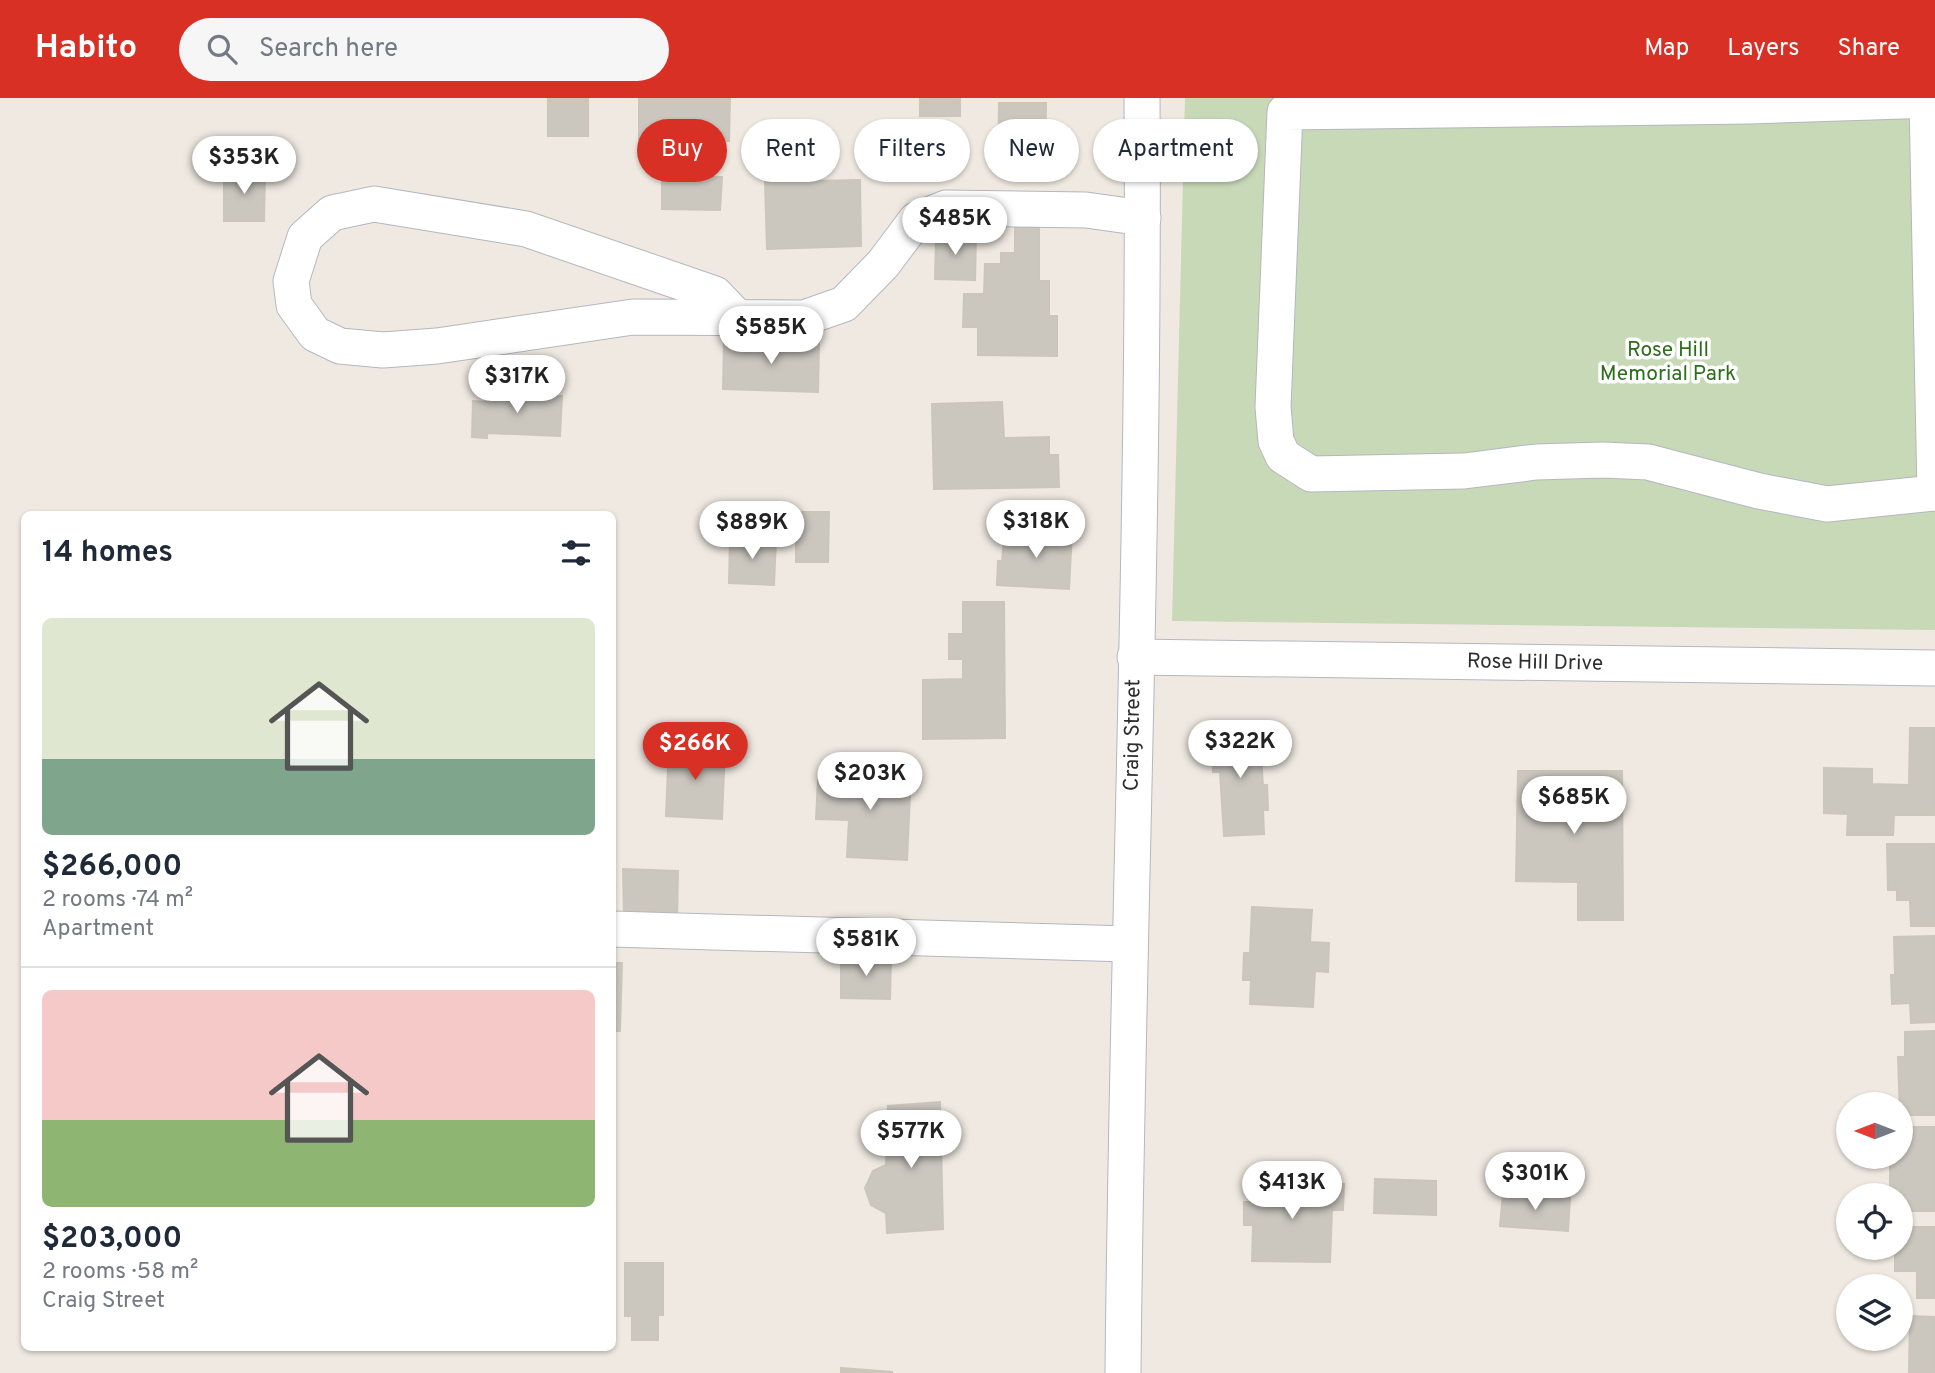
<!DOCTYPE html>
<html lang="en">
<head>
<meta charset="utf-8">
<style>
	:root { --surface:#fff; --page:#f6f6f7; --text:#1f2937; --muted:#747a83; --line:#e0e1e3; --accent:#d93025 }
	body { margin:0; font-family:Overpass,sans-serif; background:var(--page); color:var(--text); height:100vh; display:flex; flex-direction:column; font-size:26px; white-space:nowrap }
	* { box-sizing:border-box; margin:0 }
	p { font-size:23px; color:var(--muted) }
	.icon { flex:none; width:38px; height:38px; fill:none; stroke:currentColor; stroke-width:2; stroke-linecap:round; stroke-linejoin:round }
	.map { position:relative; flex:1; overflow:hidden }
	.drawer { position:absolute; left:21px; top:413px; width:595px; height:840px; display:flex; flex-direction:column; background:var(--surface); border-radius:10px; box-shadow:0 2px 5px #0004 }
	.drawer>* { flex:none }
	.top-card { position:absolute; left:637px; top:21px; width:665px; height:63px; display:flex; gap:14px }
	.needle { width:46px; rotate:270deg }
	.buttons { position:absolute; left:1836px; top:994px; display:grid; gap:14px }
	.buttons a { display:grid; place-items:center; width:77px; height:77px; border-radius:50%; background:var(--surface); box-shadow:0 2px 5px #0004; font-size:35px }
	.price { position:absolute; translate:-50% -60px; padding:0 16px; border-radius:24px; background:#fff; color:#222; font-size:23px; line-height:46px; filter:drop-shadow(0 2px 4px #0008) }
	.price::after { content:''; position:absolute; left:50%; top:42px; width:21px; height:16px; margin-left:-10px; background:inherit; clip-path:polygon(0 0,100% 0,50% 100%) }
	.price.selected { background:var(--accent); color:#fff }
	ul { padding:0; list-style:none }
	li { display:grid; align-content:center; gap:14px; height:371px; padding:0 21px }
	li+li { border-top:2px solid var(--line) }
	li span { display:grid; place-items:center; height:217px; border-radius:10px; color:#555 }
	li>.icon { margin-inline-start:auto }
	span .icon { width:126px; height:126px; fill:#fffc; stroke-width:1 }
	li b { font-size:30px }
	h2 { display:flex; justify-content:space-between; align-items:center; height:84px; padding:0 21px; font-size:30px }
	.tag { padding:0 24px; border-radius:32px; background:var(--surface); box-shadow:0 2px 5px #0004; font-size:24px; line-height:63px }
	.tag.selected { background:var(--accent); color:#fff }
	header { display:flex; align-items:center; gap:42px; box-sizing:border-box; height:98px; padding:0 35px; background:var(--accent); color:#fff }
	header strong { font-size:33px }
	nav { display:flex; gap:38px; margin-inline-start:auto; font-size:24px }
	.search { width:490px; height:63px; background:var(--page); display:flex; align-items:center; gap:18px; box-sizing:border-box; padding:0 24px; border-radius:38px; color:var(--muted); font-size:26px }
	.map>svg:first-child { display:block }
	.cemetery { fill:#c8d9b8 }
	.building { fill:#cbc7bf; stroke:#cbc5ba; stroke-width:2 }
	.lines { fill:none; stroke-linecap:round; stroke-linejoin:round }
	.minor-casing { stroke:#b4b7c1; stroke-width:37 }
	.minor { stroke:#fff; stroke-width:35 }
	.labels { text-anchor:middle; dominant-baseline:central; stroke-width:7; stroke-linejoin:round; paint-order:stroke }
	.park-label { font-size:21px; fill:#2c6e1b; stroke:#fff }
	.street-label { font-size:21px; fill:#2e2e2e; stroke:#fff }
</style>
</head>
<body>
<header>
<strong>Habito</strong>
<div class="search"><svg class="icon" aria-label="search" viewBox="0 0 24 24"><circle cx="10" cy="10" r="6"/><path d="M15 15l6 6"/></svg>Search here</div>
<nav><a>Map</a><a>Layers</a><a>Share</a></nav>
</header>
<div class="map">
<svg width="1935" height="1275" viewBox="0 0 1935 1275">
	<rect width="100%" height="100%" fill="#efe9e1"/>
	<polygon class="cemetery" points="1185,0 1935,0 1935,532 1172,523"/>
	<g class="building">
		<rect x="548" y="0" width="40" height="38"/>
		<polygon points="639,0 730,0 729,43 639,43"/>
		<rect x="920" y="0" width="40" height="18"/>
		<polygon points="999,5 1046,5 1045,74 998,74"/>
		<polygon points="224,74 265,74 264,123 224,123"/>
		<polygon points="662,78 722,79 720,112 662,111"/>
		<polygon points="860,82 861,148 767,151 765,84"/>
		<polygon points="1015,125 1039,125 1039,183 1049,183 1049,218 1057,218 1057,258 978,257 978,229 963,229 964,196 984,196 985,166 1001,166 1001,155 1015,155"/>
		<polygon points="936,136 976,137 975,182 935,181"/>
		<polygon points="724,243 819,245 818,294 723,291"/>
		<polygon points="487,294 562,298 560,338 487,335 487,340 472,339 473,303 486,304"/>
		<polygon points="1002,304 1004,340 1049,339 1049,357 1058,357 1059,389 934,391 932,306"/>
		<polygon points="796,414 829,414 828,464 796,464"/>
		<polygon points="1011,432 1072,434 1069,491 997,487 998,463 1002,463 1004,443 1010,443"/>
		<polygon points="730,440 776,441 774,487 729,485"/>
		<polygon points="963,504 1004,504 1005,640 923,641 923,582 963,581 963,561 949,561 949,536 963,536"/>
		<polygon points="1259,630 1263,687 1267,687 1268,712 1263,712 1264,736 1224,738 1220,674 1213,674 1211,632"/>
		<polygon points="1910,630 1935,630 1935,717 1894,717 1893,737 1847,737 1848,716 1824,715 1824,670 1872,671 1872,686 1909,687"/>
		<polygon points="669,646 725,650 722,721 666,718"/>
		<polygon points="850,672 911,675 907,762 847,759 849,722 816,721 818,682 850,683"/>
		<polygon points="1518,673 1622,673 1623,822 1578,822 1578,784 1516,783"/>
		<polygon points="1887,746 1935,746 1935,828 1911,828 1910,802 1897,802 1897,792 1888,792"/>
		<polygon points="623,771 678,773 677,823 624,821"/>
		<polygon points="1252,809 1312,812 1310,844 1329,845 1328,874 1315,873 1313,909 1250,906 1251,882 1243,882 1244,855 1250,855"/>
		<polygon points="1935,838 1935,924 1911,925 1910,905 1892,906 1891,877 1895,877 1894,839"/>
		<polygon points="841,860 891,861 890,901 841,900"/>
		<polygon points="612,865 622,865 620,933 615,933 615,938 612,938"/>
		<polygon points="1935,933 1935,1017 1900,1017 1898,959 1905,959 1905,934"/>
		<polygon points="940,1004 943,1131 887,1135 886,1115 871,1107 865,1090 873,1073 886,1067 888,1008"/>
		<polygon points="1902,1029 1935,1029 1935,1113 1908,1113 1908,1103 1900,1103 1900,1097 1890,1097 1890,1062 1902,1062"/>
		<polygon points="1375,1081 1436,1083 1436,1117 1374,1115"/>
		<polygon points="1251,1084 1344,1086 1343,1112 1332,1112 1330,1164 1252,1163 1253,1127 1244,1127 1244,1104 1251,1104"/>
		<polygon points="1503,1096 1570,1100 1568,1133 1500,1128"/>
		<polygon points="1900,1129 1935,1129 1935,1200 1917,1200 1917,1173 1895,1173 1895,1150 1900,1150"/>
		<polygon points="625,1165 663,1165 663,1217 658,1217 658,1242 632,1242 632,1218 625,1218"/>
		<polygon points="1910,1218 1935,1219 1935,1275 1909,1275"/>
		<polygon points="841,1270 892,1274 892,1275 841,1275"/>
	</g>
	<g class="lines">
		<defs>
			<g id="minor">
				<polyline points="1935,2 1749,8 1285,14 1273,309 1276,343 1283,358 1311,376 1464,373 1536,364 1603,362 1648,364 1759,393 1827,406 1935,395"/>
				<polyline points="1927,3 1935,395"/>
				<polyline points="736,218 715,196 526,131 374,106 332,115 305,139 291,183 294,207 315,236 340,248 383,252 437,248 633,219 804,220 844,206 883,166 916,122 946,110 1086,112 1143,120"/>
				<polyline points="1135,559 1935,570"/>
				<polyline points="612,831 1128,846"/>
				<path d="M1123,1275c4,-425 22,-850 19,-1275"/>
			</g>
		</defs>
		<use href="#minor" class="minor-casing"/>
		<use href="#minor" class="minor"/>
	</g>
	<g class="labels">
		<g class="park-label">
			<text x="1668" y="252">Rose Hill<tspan x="1668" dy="24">Memorial Park</tspan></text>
		</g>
		<g class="street-label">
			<text transform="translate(1535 565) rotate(1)">Rose Hill Drive</text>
			<text transform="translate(1133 637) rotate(-89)">Craig Street</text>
		</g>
	</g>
</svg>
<div class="buttons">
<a><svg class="needle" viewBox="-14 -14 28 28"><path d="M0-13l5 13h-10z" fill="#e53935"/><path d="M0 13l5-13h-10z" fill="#747a83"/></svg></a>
<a><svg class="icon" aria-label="locate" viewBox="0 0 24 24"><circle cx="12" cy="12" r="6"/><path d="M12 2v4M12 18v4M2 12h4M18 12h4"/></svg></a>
<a><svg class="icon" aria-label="layers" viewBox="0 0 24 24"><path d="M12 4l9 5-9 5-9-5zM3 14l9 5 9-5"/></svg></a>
</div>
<b class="price" style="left:244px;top:98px">$353K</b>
<b class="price" style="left:955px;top:159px">$485K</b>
<b class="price" style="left:771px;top:268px">$585K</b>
<b class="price" style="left:517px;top:317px">$317K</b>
<b class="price" style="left:1036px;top:462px">$318K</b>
<b class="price" style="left:752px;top:463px">$889K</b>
<b class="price" style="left:1240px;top:682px">$322K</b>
<b class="price selected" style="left:695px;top:684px">$266K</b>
<b class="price" style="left:870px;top:714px">$203K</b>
<b class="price" style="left:1574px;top:738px">$685K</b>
<b class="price" style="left:866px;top:880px">$581K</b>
<b class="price" style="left:911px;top:1072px">$577K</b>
<b class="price" style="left:1535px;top:1114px">$301K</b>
<b class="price" style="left:1292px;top:1123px">$413K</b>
<div class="top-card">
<a class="tag selected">Buy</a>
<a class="tag">Rent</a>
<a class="tag">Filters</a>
<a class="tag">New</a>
<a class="tag">Apartment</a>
</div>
<section class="drawer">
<h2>14 homes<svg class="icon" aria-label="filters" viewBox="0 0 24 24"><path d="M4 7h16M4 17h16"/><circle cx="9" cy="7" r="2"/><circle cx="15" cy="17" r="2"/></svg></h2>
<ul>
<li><span style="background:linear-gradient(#dfe7d0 65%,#7fa58c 0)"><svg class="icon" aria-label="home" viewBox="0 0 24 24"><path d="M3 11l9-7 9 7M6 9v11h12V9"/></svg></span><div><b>$266,000</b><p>2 rooms · 74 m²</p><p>Apartment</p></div></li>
<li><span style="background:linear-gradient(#f6c9c9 60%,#8fb573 0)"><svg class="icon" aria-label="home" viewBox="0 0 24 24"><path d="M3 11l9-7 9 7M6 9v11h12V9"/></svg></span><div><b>$203,000</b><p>2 rooms · 58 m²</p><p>Craig Street</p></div></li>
</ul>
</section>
</div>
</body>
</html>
